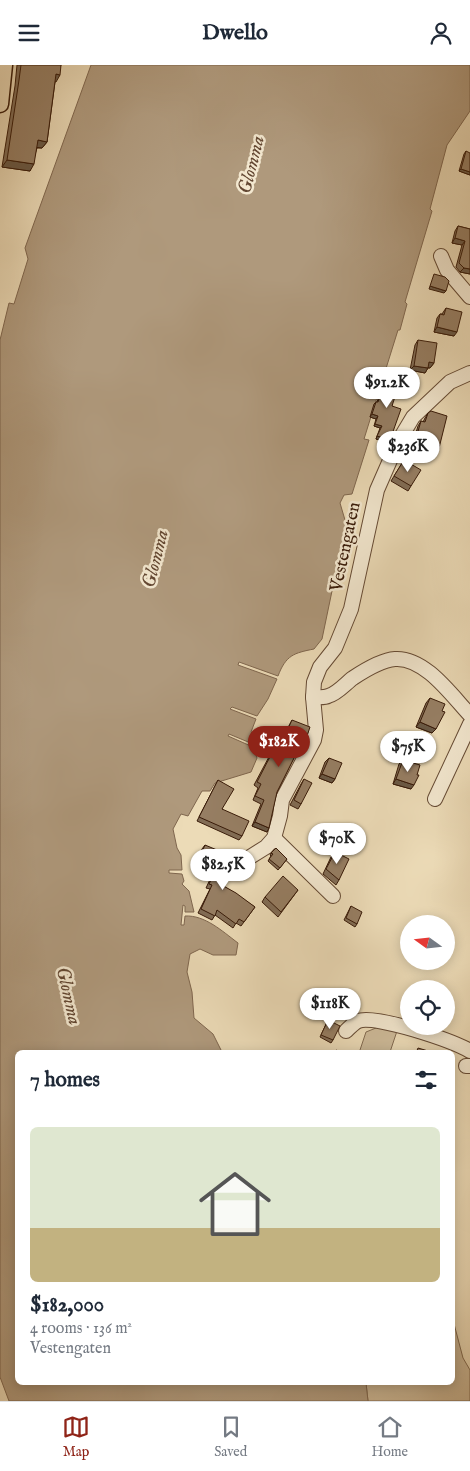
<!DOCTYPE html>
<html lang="en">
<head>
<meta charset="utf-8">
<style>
	:root { --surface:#fff; --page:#f2f2f3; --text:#1f2937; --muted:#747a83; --line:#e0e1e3; --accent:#8f2418 }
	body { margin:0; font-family:"IM FELL English",serif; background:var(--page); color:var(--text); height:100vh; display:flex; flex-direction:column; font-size:19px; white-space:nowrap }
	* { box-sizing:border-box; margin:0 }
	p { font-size:16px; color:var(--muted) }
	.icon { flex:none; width:28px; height:28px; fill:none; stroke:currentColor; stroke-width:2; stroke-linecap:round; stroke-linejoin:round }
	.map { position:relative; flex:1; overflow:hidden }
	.side { position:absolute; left:15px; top:985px; width:440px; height:335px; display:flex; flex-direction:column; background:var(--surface); border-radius:8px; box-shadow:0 2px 12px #0003 }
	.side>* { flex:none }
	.needle { width:32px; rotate:285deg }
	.tools { position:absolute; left:400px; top:850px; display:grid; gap:10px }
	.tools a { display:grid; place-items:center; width:55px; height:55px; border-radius:50%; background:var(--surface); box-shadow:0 2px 12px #0003; font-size:25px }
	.price { position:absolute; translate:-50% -42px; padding:0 11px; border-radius:18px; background:#fff; color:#222; font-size:16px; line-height:32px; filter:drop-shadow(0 1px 2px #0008) }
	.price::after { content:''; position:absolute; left:50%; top:30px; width:15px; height:11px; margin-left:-8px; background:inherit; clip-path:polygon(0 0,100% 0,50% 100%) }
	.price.selected { background:var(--accent); color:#fff }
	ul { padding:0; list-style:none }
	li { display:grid; align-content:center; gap:10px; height:265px; padding:0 15px }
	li+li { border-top:1px solid var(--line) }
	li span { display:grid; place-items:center; height:155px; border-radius:8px; color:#555 }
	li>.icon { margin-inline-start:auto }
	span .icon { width:90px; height:90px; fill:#fffc; stroke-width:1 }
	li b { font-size:21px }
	h2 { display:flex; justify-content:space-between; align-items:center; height:60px; padding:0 15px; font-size:21px }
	header { display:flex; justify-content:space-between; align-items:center; height:65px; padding:0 15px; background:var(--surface); font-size:22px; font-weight:800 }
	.tabs { display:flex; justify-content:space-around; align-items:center; height:70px; border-top:1px solid var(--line); background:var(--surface); font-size:14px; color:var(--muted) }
	.tabs a { display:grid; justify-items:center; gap:2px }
	.tabs .selected { color:var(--accent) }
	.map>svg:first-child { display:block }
	.green { fill:#cdba99; stroke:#826a50 }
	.water { fill:#af997c; stroke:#7f664e }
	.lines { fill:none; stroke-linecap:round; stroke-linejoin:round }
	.minor-casing { stroke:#654a34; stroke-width:16 }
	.major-casing { stroke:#381a08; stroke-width:19 }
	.minor { stroke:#f3e8d0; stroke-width:14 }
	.major { stroke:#ecdbb7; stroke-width:16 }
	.wall { fill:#816c55; stroke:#381a08 }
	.shaded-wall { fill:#695845; stroke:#381a08 }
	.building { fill:#967e63; stroke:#381a08 }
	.labels { text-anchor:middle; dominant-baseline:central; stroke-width:5; stroke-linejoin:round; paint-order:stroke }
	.street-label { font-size:18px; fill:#381a08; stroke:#f3e8d0 }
	.water-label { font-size:19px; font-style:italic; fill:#624631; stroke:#f3e8d0 }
</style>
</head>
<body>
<header><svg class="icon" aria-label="menu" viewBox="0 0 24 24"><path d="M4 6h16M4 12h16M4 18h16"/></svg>Dwello<svg class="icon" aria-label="person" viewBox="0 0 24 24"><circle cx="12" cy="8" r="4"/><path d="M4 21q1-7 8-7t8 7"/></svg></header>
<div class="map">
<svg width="470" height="1336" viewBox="0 0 470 1336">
	<rect width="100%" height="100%" fill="#ecdbb7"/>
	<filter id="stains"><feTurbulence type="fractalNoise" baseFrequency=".004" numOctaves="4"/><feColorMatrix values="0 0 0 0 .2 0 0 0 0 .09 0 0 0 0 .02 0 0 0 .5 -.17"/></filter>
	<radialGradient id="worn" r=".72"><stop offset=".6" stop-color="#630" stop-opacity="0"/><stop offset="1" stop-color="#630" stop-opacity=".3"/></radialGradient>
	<g class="green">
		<polygon points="381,961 397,966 390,987 359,988 366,967"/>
		<polygon points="453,1255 463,1293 470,1305 470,1336 368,1336 366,1318 452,1318"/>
	</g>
	<path class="water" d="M91,0h379v46l-23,34 -17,64 2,2 -27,91 2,2 -7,26h-2l-34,109 5,1 -17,54 -8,1 -4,8 10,34 -10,34 -8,20 -10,48 -8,10c-20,4 -28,6 -36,27l-39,-14 -1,3 39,14 -9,20 -11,17 -25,-9 -2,2 26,10 -5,13 5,6 -3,6 -24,-10 -1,2 25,11 4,11 -6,14 -36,11 -5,8h-8l-14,25 -7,-2 -8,15 4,19 4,7 1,15h-13v3l13,1 2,7 -2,3 7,7 5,21h-9v-6l-2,-1 -2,20h3l1,-9c20,-1 37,15 53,27l-2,12h-23l-13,-6 -10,5 -3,18 5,20 2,26 19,16 9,18 -204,1v330h348l2,18h-359l-9,-24v-1037l9,-37 5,1 14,-45 -3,-11z"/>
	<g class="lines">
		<defs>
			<g id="minor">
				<polyline points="441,191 447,205 470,232"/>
				<path d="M313,632c4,0 11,1 15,-1 9,-2 18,-13 25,-18 12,-8 28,-18 42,-19 30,-2 57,37 75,56"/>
				<polyline points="435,734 470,659"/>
				<polyline points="274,773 333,831"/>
				<polyline points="239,799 266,782 274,773 280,751 282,735 314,675 316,665 313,632 314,617 320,602 335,583 351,544 377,425 398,377 413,352 450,317 470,308"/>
				<path d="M346,966c3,-3 8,-8 12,-10 17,-7 95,20 112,30"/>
				<polyline points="466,1001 470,1001"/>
			</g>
			<polyline id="major" points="0,39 4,0"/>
		</defs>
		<use href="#minor" class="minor-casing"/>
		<use href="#major" class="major-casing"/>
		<use href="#minor" class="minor"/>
		<use href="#major" class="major"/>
	</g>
	<g class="wall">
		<polygon points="17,0 61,0 55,17 47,77 42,83 37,83 30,106 2,102 15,21"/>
		<polygon points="466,86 470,110 459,106 464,89"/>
		<polygon points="458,161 470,164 470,209 460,207 456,202 462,180 452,178 455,166"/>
		<polygon points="446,243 454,271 434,267 437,253 440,249 442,249"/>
		<polygon points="418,275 434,298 430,303 428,303 425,308 410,305 415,280"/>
		<polygon points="386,312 392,341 390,375 388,378 376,374 380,363 374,361 376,354 370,352 374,339 376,337 377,337 385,314"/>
		<polygon points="428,348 434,391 411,384 418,361 421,356 423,357 425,353"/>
		<polygon points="404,395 411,421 408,426 391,416"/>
		<polygon points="430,633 436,664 432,668 416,662 426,638"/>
		<polygon points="292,655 302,679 300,683 299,683 277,727 267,767 252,761 261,739 253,735 258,723 254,720 271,688 268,686 275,671 278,667 284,670"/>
		<polygon points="329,693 335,714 332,718 319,713 325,697"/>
		<polygon points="403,695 411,724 393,719 399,699"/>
		<polygon points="304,714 301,739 298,744 290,740 301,719"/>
		<polygon points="218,715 222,744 242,771 239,775 197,756"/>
		<polygon points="205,780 224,803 220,819 255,842 241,861 236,858 233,863 215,850 212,855 198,848 210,824 206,823 214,806 207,803 208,801 197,795 202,784"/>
		<polygon points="335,787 339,815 336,820 323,809 331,792"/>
		<polygon points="271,788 287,794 278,805 268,796 271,791 270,790"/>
		<polygon points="298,825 278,852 262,837 265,832"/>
		<polygon points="351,841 357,859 355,862 344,855"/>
		<polygon points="328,955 333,975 331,978 320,972"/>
	</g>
	<g class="shaded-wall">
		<polygon points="56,9 60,10 56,17 51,16"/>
		<polygon points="38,75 47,77 42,83 33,82"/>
		<polygon points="7,95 34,99 30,106 2,102"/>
		<polygon points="461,104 470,107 470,110 459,106"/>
		<polygon points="455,173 465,176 462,180 452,178"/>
		<polygon points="464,203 470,204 470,209 460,207"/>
		<polygon points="430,221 446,226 444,228 429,224"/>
		<polygon points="437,262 457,267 454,271 434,267"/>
		<polygon points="429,297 434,298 430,303 426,302"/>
		<polygon points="414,301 428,303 425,308 410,305"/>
		<polygon points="372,349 378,351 376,354 370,352"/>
		<polygon points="375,359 382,361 380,363 374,361"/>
		<polygon points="377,371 390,375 388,378 376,374"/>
		<polygon points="414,380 438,387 434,391 411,384"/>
		<polygon points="420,657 436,664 432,668 416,662"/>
		<polygon points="322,709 335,714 332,718 319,713"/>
		<polygon points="396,714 414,720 411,724 393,719"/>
		<polygon points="255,757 269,763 267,767 252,761"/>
		<polygon points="209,799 217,802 214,806 207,803"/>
	</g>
	<g class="building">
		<polygon points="21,0 61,0 60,10 56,9 47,77 38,75 34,99 7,95 19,15"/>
		<polygon points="466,86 470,88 470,107 461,104"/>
		<polygon points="458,161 470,164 470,204 464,203 459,198 465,176 455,173"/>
		<polygon points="434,209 445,212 449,216 446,226 430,221"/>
		<polygon points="446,243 462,247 457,267 437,262 440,249 444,250"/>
		<polygon points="418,275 437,278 434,298 429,297 428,303 414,301"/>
		<polygon points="386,312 400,316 392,341 401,344 390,375 377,371 382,361 375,359 378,351 372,349 376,337 378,337"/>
		<polygon points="431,346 447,351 438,387 414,380 421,356 425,357 428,348"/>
		<polygon points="404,395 421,405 411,421 394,411"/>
		<polygon points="430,633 445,639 442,646 445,647 436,664 420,657"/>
		<polygon points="292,655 310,662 308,668 302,679 301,679 277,727 269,763 255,757 264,735 255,731 261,719 257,717 274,684 270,682 278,667 285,670"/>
		<polygon points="329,693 342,698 335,714 322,709"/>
		<polygon points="403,695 420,700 417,710 419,710 414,720 396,714"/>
		<polygon points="304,714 312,718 301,739 294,735"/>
		<polygon points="218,715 234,724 222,744 249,756 242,771 199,752"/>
		<polygon points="205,780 229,790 224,803 227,804 220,819 236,828 255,842 244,857 239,854 236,859 217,845 215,851 201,844 212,820 209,819 217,802 209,799 210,797 200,791"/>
		<polygon points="276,783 287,794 280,803 269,794 273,789 271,788"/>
		<polygon points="335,787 349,794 339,815 326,804"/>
		<polygon points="283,811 298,825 281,847 265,832"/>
		<polygon points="351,841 362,847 357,859 346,853"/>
		<polygon points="328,955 340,961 333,975 321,970"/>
		<polygon points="418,983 435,988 416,988"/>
		<polygon points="336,985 343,988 335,988"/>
	</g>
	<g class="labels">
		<g class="street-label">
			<text transform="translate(346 482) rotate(-78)">Vestengaten</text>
		</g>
		<g class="water-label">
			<text transform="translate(252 100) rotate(-76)">Glomma</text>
			<text transform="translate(156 494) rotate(-76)">Glomma</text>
			<text transform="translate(68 931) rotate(77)">Glomma</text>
		</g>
	</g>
	<rect width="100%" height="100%" filter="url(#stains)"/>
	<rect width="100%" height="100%" fill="url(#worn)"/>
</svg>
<div class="tools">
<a><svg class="needle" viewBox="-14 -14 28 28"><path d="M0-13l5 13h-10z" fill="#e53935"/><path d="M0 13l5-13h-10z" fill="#747a83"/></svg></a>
<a><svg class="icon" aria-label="locate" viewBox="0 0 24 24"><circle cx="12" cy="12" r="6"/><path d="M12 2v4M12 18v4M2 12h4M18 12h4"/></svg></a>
</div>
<b class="price" style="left:387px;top:344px">$91.2K</b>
<b class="price" style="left:408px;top:408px">$236K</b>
<b class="price selected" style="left:279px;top:703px">$182K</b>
<b class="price" style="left:408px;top:708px">$75K</b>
<b class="price" style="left:337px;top:800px">$70K</b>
<b class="price" style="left:223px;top:826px">$82.5K</b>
<b class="price" style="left:330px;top:965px">$118K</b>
<section class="side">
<h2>7 homes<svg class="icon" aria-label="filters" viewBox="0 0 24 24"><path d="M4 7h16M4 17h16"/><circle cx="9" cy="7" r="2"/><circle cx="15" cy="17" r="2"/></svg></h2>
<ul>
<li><span style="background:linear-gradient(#dfe7d0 65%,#c2b280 0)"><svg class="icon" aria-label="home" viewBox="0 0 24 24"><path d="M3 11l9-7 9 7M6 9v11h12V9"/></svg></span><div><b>$182,000</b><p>4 rooms · 136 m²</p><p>Vestengaten</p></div></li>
</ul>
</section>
</div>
<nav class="tabs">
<a class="selected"><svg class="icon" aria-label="map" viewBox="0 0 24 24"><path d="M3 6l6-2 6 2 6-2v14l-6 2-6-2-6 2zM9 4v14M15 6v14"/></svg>Map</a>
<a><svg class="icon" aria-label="saved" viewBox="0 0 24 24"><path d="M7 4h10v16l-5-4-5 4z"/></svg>Saved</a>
<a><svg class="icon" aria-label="home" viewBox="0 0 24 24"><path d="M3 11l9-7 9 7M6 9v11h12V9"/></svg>Home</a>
</nav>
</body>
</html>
